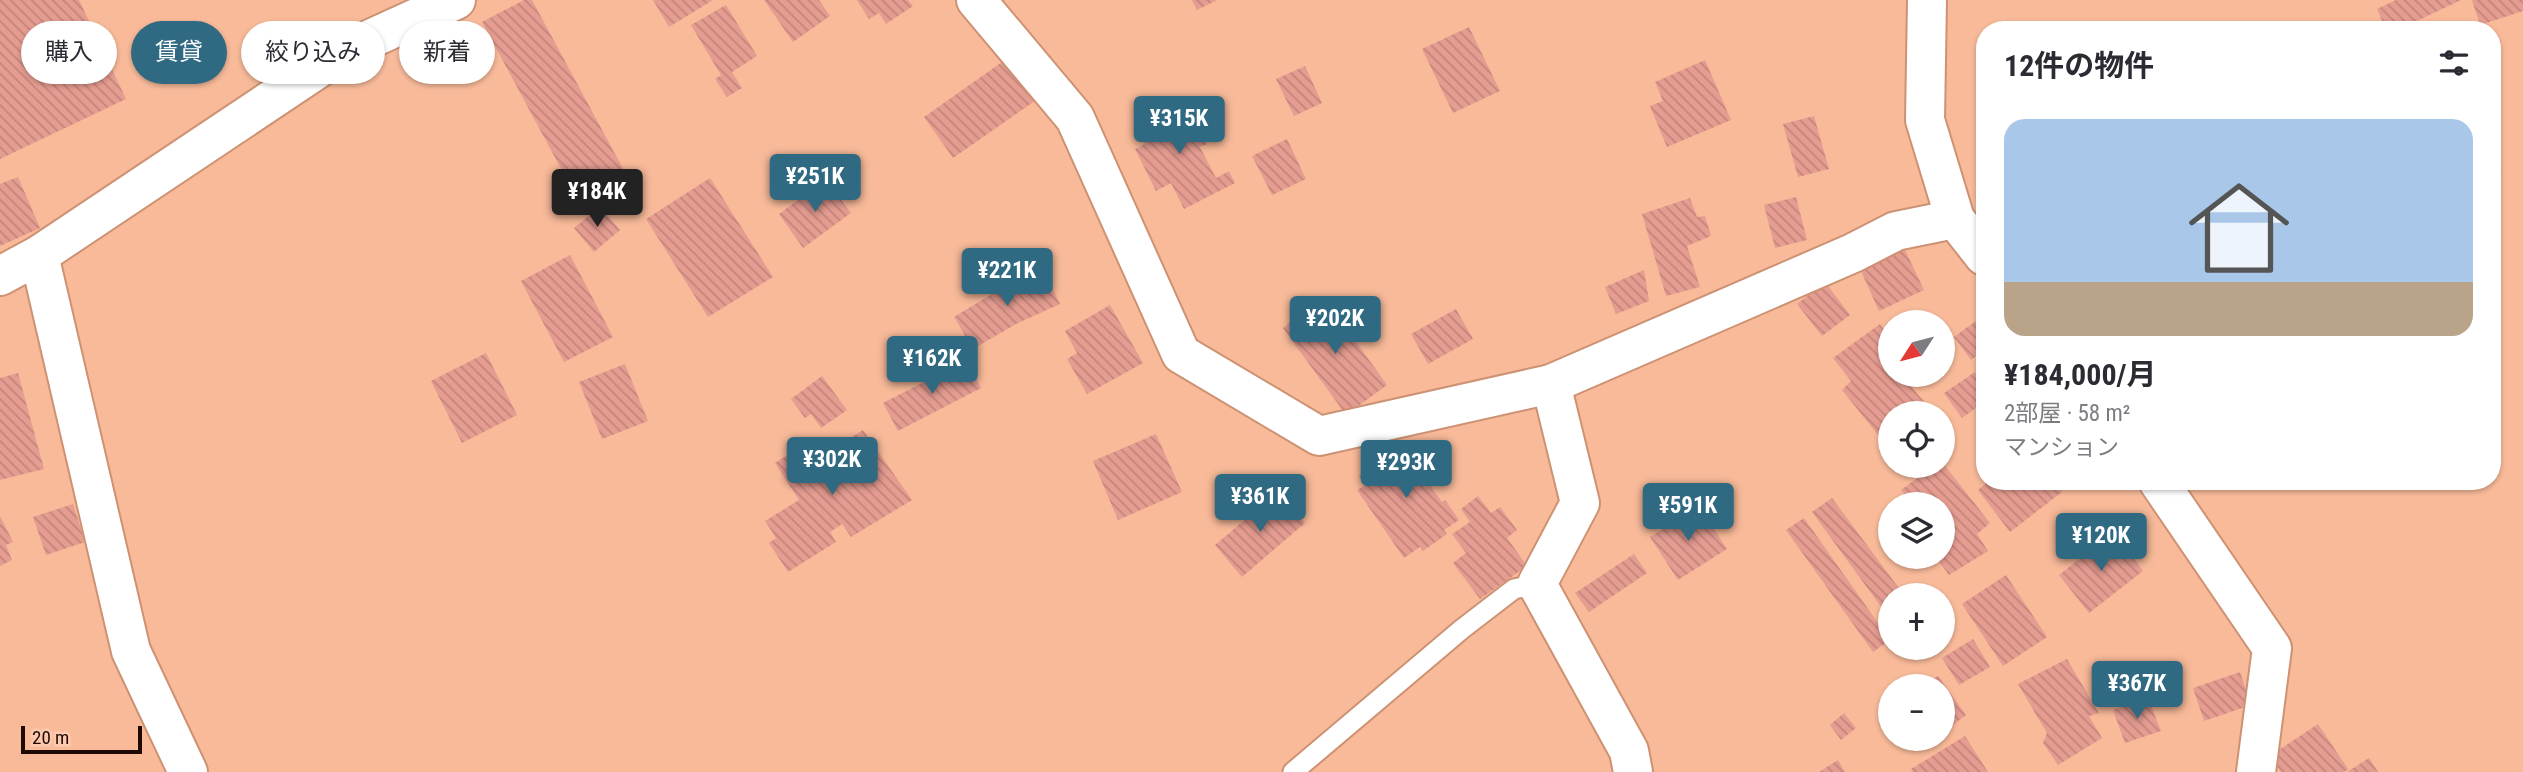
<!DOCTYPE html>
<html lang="ja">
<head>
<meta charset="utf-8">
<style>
	:root { --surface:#fff; --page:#f7f7f7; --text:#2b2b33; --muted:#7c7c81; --accent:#2f6982 }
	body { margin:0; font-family:"Roboto Condensed","Noto Sans JP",sans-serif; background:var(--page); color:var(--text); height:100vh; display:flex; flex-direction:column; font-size:26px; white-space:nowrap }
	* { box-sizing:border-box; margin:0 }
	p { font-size:23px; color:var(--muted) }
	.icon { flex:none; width:38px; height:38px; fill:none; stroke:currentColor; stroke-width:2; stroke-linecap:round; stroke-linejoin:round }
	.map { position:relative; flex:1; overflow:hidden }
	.details { position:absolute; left:1976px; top:21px; width:525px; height:469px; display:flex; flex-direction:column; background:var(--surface); border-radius:28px; box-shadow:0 2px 5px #0004 }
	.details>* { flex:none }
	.banner { position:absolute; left:21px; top:21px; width:665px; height:63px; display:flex; gap:14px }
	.needle { width:46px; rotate:234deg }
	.fabs { position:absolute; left:1878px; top:310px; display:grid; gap:14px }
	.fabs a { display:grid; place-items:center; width:77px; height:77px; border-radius:50%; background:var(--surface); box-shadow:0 2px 5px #0004; font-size:35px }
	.scale { position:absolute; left:21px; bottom:18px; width:121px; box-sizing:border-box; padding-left:7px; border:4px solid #1f0a01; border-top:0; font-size:19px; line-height:24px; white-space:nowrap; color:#1f0a01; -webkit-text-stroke:5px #fdcab0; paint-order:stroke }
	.price { position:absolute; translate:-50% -60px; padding:0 16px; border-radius:7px; background:var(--accent); color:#fff; font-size:23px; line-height:46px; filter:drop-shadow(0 2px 4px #0008) }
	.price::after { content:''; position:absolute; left:50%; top:42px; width:21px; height:16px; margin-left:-10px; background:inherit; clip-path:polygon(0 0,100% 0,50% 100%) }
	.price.selected { background:#222; color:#fff }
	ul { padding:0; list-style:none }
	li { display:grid; align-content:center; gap:14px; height:371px; padding:0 28px }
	li span { display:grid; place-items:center; height:217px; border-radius:21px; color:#555 }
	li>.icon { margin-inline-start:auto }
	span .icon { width:126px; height:126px; fill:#fffc; stroke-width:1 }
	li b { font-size:30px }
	h2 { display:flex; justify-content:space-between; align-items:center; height:84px; padding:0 28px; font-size:30px }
	.pill { padding:0 24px; border-radius:32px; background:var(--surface); box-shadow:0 2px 5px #0004; font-size:24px; line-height:63px }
	.pill.selected { background:var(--accent); color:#fff }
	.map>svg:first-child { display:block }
	.building { fill:url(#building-back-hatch) }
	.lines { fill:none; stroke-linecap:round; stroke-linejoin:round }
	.service-casing { stroke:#cd9273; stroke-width:23 }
	.minor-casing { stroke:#cd9273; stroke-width:42 }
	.service { stroke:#fff; stroke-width:19 }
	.minor { stroke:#fff; stroke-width:38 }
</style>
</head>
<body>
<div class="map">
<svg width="2523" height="772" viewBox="0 0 2523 772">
	<defs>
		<pattern id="building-back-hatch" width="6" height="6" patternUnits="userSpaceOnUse" patternTransform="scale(1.75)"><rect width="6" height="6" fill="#e59c91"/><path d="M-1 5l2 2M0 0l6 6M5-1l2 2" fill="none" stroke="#c4857b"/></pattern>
	</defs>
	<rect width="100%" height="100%" fill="#f8ba99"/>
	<g class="building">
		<polygon points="0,0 79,0 126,99 0,159"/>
		<polygon points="524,0 532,0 628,178 580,204 482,22"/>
		<polygon points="653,0 713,0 669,27"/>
		<polygon points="764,0 819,0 830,16 793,42"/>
		<polygon points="857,0 908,0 913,6 886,24 879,13 869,19"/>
		<polygon points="1192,0 1217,0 1197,10"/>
		<polygon points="2396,0 2461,0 2398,30 2386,30 2377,9"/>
		<polygon points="2472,0 2523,0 2523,11 2480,25"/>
		<polygon points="726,5 757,56 732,72 742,88 727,97 715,79 721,75 691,25"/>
		<polygon points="1469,27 1500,91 1453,113 1422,49"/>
		<polygon points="1012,55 1042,96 953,158 924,117"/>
		<polygon points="1705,60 1731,120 1667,147 1650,106 1663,101 1655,82"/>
		<polygon points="1305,66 1322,103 1294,116 1276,79"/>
		<polygon points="1185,100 1207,144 1200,147 1216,178 1229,171 1235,183 1184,209 1171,183 1156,191 1135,149 1145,144 1135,125"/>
		<polygon points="1814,116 1829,169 1798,177 1783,124"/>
		<polygon points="1287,139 1306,179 1272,195 1252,156"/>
		<polygon points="2492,161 2502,175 2492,182"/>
		<polygon points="18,177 40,228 0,246 0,184"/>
		<polygon points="710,178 773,277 708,317 646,219"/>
		<polygon points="826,180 851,213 803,248 779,214"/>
		<polygon points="1796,197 1807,240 1775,248 1764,205"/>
		<polygon points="1690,198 1697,217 1705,216 1711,236 1687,246 1700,287 1666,296 1642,214"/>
		<polygon points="600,207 620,230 594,252 574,228"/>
		<polygon points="1896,231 1924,290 1879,311 1853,253"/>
		<polygon points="570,255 613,337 564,362 521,281"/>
		<polygon points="1043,269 1060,304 1016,324 973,349 954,317 1000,289"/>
		<polygon points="1644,270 1649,301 1616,314 1605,287"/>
		<polygon points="1825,282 1850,315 1822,336 1797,304"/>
		<polygon points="1324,297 1387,385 1346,415 1283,328"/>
		<polygon points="1110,305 1143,363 1087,394 1067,359 1077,353 1065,331"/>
		<polygon points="1456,309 1473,339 1428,364 1411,334"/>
		<polygon points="1984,315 1984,350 1971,360 1954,337"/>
		<polygon points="1880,324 1890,339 1890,374 1900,374 1928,406 1918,413 1890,413 1890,450 1842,390 1851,381 1833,358"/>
		<polygon points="486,353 517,415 462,443 431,381"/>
		<polygon points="967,360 981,388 898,431 883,403"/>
		<polygon points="625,364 648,421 602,439 579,382"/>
		<polygon points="1975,372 1984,386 1984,402 1962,418 1944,393"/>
		<polygon points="18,373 44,469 0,480 0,378"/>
		<polygon points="822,376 847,410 821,428 811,414 805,418 791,399"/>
		<polygon points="863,430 912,500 851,537 842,524 830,532 836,542 788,572 769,543 776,538 765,521 799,500 775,463 811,440 821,456"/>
		<polygon points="1156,434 1182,492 1118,520 1093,461"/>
		<polygon points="1397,442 1405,453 1416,446 1435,474 1426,480 1442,502 1445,500 1459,520 1444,530 1447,534 1423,551 1420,547 1404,558 1357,490 1365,485 1359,476 1374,466 1370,460"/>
		<polygon points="1942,462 1990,523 1977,534 1988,551 1949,575 1935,556 1942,556 1942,504 1912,504 1901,490 1934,466 1942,466"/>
		<polygon points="1989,481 2054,481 2062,492 2010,532 1978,490"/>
		<polygon points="1278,492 1305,523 1242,577 1215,545"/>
		<polygon points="1478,496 1491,513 1500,507 1517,530 1507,538 1527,566 1480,599 1453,563 1466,553 1452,534 1470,522 1461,509"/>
		<polygon points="1832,498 1904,595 1890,595 1890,619 1812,512"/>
		<polygon points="73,504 85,542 46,555 33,517"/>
		<polygon points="1699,506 1727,549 1678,580 1650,537"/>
		<polygon points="0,516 13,542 6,545 12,560 0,566"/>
		<polygon points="1804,518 1890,640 1873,652 1786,530"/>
		<polygon points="2114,532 2143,571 2089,613 2059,575"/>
		<polygon points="1634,554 1647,573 1589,612 1575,593"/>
		<polygon points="2006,575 2047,637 2003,666 1962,604"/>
		<polygon points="1973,639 1990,667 1959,685 1942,658"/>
		<polygon points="2067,659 2099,713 2089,716 2102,738 2058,765 2043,743 2047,733 2018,684"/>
		<polygon points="2240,672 2251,705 2204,721 2193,688"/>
		<polygon points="1938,676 1966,715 1942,733 1942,686 1924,686"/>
		<polygon points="2148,698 2161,731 2125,743 2113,710"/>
		<polygon points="1844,713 1856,728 1841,740 1830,725"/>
		<polygon points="2318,724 2348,769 2344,772 2281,772 2270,756"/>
		<polygon points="1965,736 1988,772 1913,772 1911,769"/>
		<polygon points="2369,758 2378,772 2347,772"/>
		<polygon points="1838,760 1845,772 1819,772"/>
	</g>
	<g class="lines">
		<defs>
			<polyline id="service" points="1293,772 1462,629 1514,589 1537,584"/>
			<g id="minor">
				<polyline points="976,0 1075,118 1181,354 1319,436 1551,384 1853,253 1896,231 1955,219"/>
				<polyline points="1927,0 1925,120 1955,219 1984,256"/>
				<polyline points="39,255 346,50 456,0"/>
				<polyline points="0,276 39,255 131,651 188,772"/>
				<polyline points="1551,384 1580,503 1537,584 1629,751 1633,772"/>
				<polyline points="2158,481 2272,648 2256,772"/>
			</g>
		</defs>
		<use href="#service" class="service-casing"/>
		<use href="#minor" class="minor-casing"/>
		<use href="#service" class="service"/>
		<use href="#minor" class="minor"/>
	</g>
</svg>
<div class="fabs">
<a><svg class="needle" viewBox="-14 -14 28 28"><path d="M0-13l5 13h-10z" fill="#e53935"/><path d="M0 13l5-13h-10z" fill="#7c7c81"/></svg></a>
<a><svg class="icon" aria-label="locate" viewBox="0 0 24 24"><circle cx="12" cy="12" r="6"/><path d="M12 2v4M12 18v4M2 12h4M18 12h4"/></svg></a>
<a><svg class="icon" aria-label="layers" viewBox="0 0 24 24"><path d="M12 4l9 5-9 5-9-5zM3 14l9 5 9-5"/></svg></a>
<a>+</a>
<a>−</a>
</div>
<div class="scale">20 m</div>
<b class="price" style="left:1179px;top:156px">¥315K</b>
<b class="price" style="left:815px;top:214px">¥251K</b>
<b class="price selected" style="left:597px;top:229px">¥184K</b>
<b class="price" style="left:1007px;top:308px">¥221K</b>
<b class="price" style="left:1335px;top:356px">¥202K</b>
<b class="price" style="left:932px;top:396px">¥162K</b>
<b class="price" style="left:832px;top:497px">¥302K</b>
<b class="price" style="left:1406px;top:500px">¥293K</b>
<b class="price" style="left:1260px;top:534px">¥361K</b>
<b class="price" style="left:1688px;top:543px">¥591K</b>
<b class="price" style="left:2101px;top:573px">¥120K</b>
<b class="price" style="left:2137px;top:721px">¥367K</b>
<div class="banner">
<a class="pill">購入</a>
<a class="pill selected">賃貸</a>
<a class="pill">絞り込み</a>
<a class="pill">新着</a>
</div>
<section class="details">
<h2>12件の物件<svg class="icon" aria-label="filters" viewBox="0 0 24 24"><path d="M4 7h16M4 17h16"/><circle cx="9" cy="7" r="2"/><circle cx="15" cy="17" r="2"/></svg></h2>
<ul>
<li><span style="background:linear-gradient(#a9c7e8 75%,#b9a48a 0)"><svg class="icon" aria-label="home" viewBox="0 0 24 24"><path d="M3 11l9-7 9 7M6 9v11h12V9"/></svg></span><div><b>¥184,000/月</b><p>2部屋 · 58 m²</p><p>マンション</p></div></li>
</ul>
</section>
</div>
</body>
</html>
